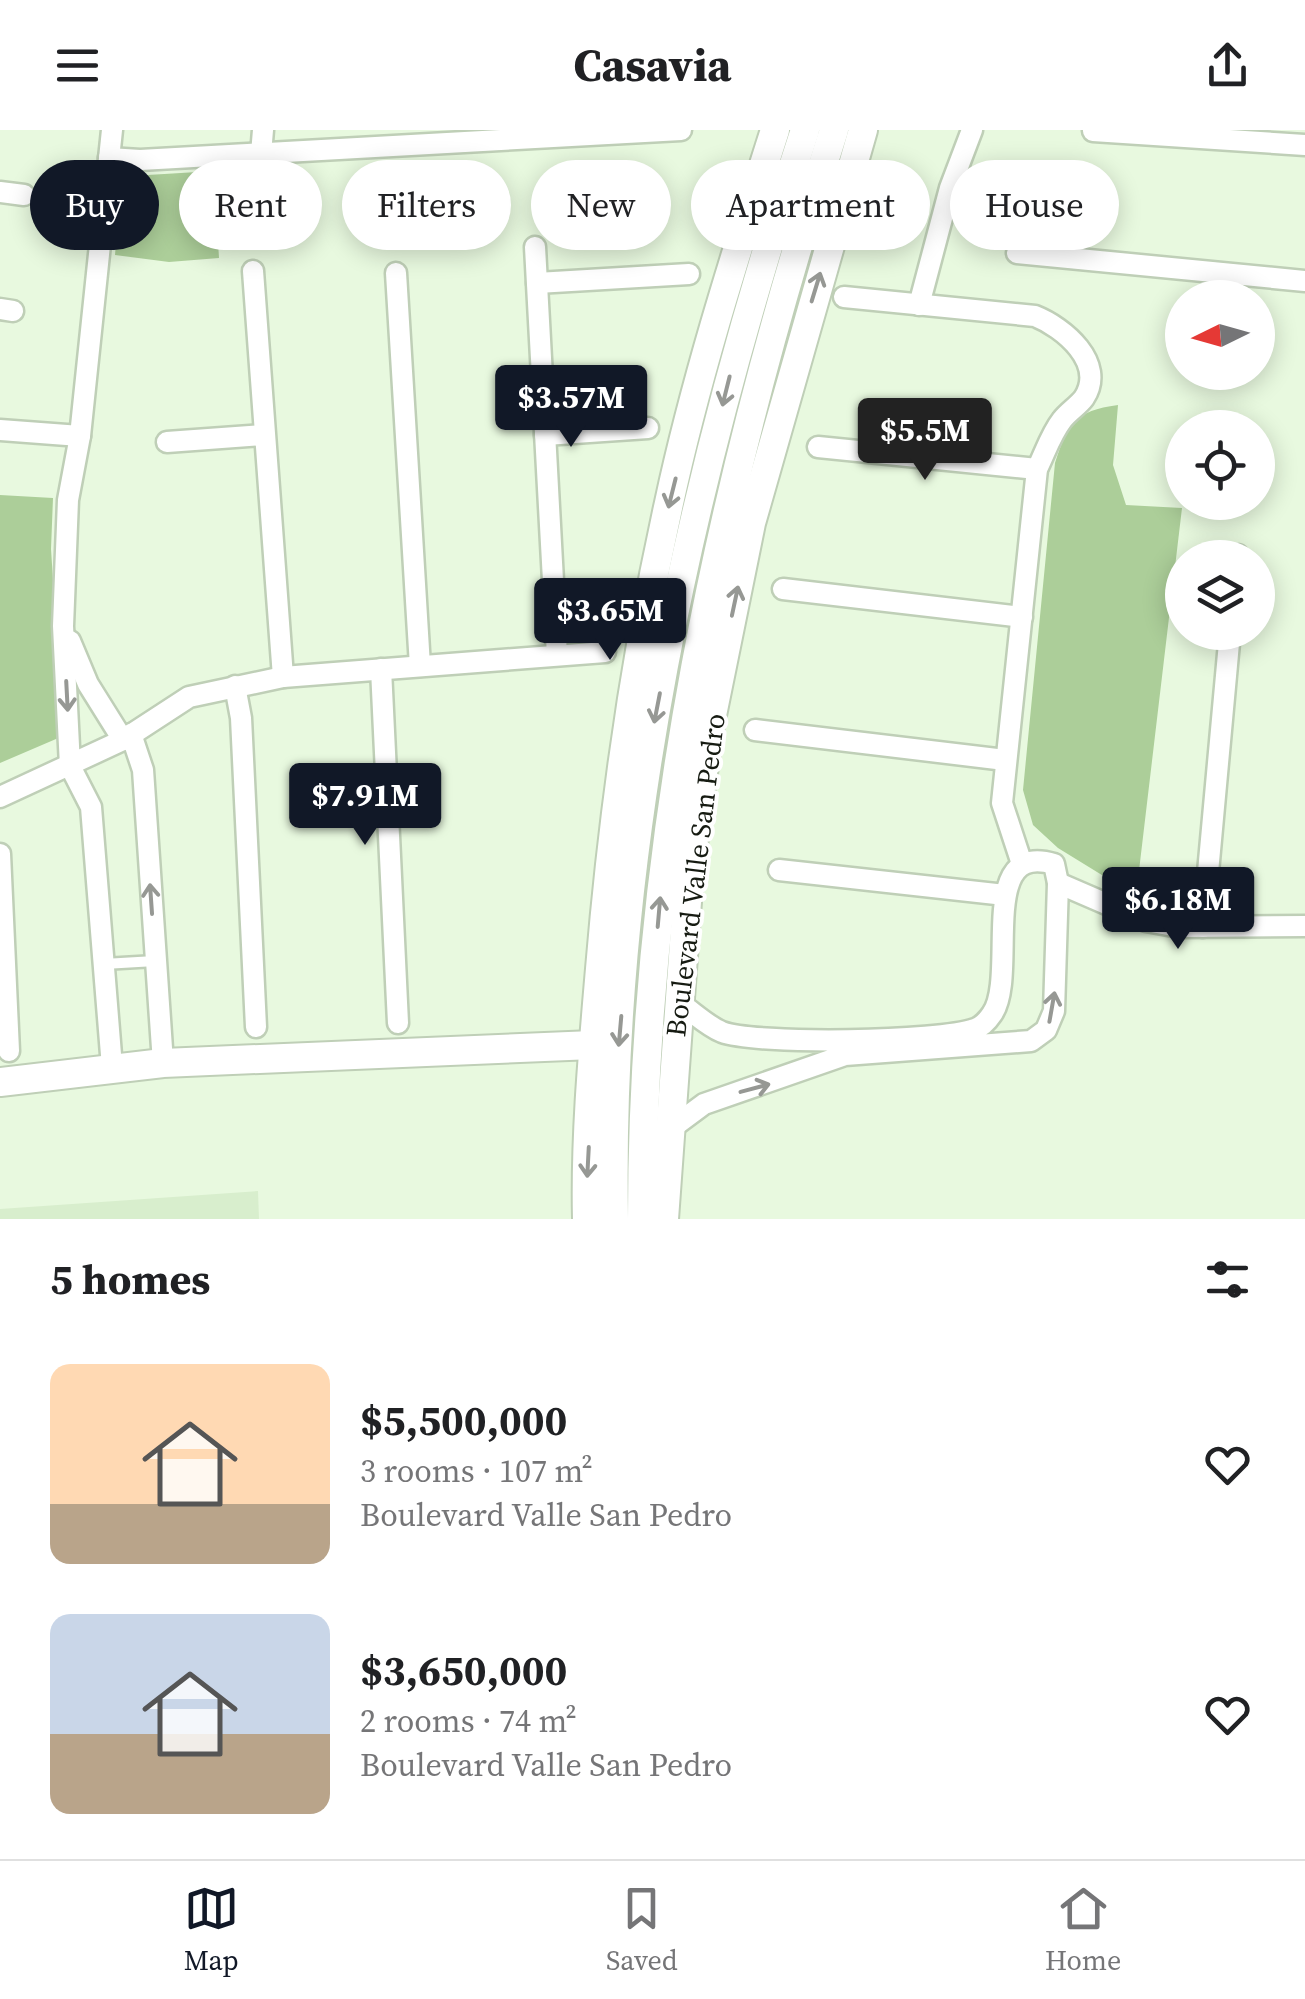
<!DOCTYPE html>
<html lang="en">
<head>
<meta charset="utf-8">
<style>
	:root { --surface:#fff; --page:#f2f2f2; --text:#202124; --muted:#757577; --line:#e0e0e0; --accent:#111827 }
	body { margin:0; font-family:"Source Serif 4",serif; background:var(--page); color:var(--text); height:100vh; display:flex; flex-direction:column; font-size:38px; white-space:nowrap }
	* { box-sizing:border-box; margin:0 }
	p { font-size:32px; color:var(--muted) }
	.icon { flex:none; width:55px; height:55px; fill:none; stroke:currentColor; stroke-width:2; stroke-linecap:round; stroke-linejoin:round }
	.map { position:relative; height:1089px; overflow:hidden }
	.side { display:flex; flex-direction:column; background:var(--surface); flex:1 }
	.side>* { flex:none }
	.banner { position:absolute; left:30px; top:30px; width:1245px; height:90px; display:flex; gap:20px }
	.needle { width:65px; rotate:265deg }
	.tools { position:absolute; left:1165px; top:150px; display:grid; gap:20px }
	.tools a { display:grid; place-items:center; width:110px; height:110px; border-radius:50%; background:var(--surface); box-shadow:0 5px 25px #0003; font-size:50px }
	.price { position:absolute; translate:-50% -85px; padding:0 22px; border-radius:10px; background:var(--accent); color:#fff; font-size:32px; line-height:65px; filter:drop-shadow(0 2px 5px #0008) }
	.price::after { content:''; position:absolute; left:50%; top:60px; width:30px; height:22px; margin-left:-15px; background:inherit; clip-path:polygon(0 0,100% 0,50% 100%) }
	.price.active { background:#222; color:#fff }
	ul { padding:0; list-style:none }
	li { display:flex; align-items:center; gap:30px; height:250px; padding:0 50px }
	li span { display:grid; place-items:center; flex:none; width:280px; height:200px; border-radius:20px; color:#555 }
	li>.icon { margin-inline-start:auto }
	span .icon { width:120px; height:120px; fill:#fffc; stroke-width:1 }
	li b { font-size:42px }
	h2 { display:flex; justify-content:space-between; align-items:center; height:120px; padding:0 50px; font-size:42px }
	.chip { padding:0 35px; border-radius:45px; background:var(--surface); box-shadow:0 5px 25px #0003; font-size:35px; line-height:90px }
	.chip.active { background:var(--accent); color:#fff }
	header { display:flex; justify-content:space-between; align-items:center; height:130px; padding:0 50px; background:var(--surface); font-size:45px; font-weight:800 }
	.dock { display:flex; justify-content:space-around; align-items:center; height:140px; border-top:2px solid var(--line); background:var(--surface); font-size:28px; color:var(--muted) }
	.dock a { display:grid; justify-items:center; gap:5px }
	.dock .active { color:var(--accent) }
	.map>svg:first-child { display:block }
	.built { fill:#d8eecd }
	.green { fill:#acce99 }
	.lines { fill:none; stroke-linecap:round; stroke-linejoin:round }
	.lane-casing { stroke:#bfcfb7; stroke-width:15 }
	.street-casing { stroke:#bfcfb7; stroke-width:25 }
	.secondary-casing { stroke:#bfcfb7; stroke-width:32 }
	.lane { stroke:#fff; stroke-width:10 }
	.street { stroke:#fff; stroke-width:20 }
	.secondary { stroke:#fff; stroke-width:28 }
	.oneway { stroke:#969894 }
	.labels { text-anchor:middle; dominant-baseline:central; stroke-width:8; stroke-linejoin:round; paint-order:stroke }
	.street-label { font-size:28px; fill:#161b12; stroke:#fff }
</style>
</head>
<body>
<header><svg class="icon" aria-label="menu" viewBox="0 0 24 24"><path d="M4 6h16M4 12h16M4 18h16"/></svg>Casavia<svg class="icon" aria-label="share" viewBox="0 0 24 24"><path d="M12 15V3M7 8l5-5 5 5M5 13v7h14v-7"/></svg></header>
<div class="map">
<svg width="1305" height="1089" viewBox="0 0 1305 1089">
	<rect width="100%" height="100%" fill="#e8f9df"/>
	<polygon class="built" points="258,1061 259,1089 0,1089 0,1079"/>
	<g class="green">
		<polygon points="214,41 219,128 169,132 115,125 121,53 131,46"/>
		<path d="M1118,275l-5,60 13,40 56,3 -46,388 -78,-48 -25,-23 -10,-35 32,-327c13,-39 19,-52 63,-58z"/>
		<polygon points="0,365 53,368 51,419 63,606 0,633"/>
	</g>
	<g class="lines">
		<defs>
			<polyline id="lane" points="104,834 155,831"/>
			<g id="street">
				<polyline points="1093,1 1305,15"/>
				<polyline points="261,24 263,0"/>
				<polyline points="109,28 140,30 681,0"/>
				<polyline points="0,62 24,65"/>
				<polyline points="535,117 557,525"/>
				<polyline points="1017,123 1305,151"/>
				<polyline points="253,141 283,547"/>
				<polyline points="396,143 420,536"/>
				<polyline points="537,153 689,144"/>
				<path d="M844,167l191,19c28,11 72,47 49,82 -6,8 -16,14 -22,22 -11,14 -17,33 -25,49l-35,334 20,61"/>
				<polyline points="919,175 950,58 972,0"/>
				<polyline points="0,179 13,181"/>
				<polyline points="0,300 80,306 112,0"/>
				<polyline points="545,305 648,298"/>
				<polyline points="80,306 68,370 63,496 70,636 91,677 112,937"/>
				<polyline points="167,312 264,305"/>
				<polyline points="818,317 1037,339"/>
				<polyline points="1237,428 1238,425"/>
				<polyline points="783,459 1022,487"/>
				<polyline points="70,511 88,554 123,610"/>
				<polyline points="381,539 398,893"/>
				<polyline points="235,556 241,588 256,897"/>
				<polyline points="755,600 1005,630"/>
				<polyline points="131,604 143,640 163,933"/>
				<polyline points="0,667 123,610 189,567 283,547 605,522"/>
				<polyline points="0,724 9,921"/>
				<polyline points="779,740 1005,765"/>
				<polyline points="1058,753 1146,791 1179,797 1305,796"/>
				<polyline points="1203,797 1230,502"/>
				<path d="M669,1000l35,-26 141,-49 186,-14 15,-11 8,-19 4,-128 -4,-19c-79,-24 -35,112 -62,150 -4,6 -11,13 -17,15 -36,13 -218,16 -253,3 -15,-6 -30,-21 -44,-30"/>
			</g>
			<g id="secondary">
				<polyline points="0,952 163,933 593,915"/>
				<path d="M587,1089c-2,-83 6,-168 13,-250 13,-157 35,-313 69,-466 27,-126 67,-250 106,-373"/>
				<path d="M614,1089c-7,-370 76,-740 191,-1089"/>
				<path d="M642,1089c0,-372 78,-737 192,-1089"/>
				<polyline points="664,1089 689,744 709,600 751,393 863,0"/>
			</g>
		</defs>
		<use href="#lane" class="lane-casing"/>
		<use href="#street" class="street-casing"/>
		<use href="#secondary" class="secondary-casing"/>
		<use href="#lane" class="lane"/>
		<use href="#street" class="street"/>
		<use href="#secondary" class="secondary"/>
	</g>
	<defs><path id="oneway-shaft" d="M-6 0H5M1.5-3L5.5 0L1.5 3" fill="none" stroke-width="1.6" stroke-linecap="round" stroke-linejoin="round" transform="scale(2.5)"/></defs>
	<g class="oneway">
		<use href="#oneway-shaft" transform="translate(816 157) rotate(-73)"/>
		<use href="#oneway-shaft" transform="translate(726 261) rotate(104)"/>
		<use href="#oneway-shaft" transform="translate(672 363) rotate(104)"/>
		<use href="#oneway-shaft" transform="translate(735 471) rotate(-78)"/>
		<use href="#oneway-shaft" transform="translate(67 566) rotate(87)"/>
		<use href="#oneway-shaft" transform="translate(657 578) rotate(101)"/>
		<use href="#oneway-shaft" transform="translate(151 769) rotate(-94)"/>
		<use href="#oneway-shaft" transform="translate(659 782) rotate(-85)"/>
		<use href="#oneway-shaft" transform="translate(1052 877) rotate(-80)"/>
		<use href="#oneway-shaft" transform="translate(620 901) rotate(95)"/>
		<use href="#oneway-shaft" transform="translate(755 958) rotate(-15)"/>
		<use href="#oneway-shaft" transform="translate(588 1032) rotate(93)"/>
	</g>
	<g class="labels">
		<g class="street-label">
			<text transform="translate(695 745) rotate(-83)">Boulevard Valle San Pedro</text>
		</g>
	</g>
</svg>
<div class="tools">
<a><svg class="needle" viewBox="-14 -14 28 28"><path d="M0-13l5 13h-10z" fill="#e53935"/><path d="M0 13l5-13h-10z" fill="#757577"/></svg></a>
<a><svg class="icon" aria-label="locate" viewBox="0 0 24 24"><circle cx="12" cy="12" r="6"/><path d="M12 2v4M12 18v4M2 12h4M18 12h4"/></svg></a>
<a><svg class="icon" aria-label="layers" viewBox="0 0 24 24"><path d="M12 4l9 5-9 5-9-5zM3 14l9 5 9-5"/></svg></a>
</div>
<b class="price" style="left:571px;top:320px">$3.57M</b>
<b class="price active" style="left:925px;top:353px">$5.5M</b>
<b class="price" style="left:610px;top:533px">$3.65M</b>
<b class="price" style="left:365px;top:718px">$7.91M</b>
<b class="price" style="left:1178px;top:822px">$6.18M</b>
<div class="banner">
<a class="chip active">Buy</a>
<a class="chip">Rent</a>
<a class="chip">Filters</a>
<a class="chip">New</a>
<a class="chip">Apartment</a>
<a class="chip">House</a>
</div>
</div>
<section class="side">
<h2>5 homes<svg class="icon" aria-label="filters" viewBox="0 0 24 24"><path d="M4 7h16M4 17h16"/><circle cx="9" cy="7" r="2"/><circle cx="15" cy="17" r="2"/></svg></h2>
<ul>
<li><span style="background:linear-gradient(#ffd9b3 70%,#b9a48a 0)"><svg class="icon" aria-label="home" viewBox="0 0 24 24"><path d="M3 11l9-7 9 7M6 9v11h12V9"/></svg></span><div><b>$5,500,000</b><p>3 rooms · 107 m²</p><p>Boulevard Valle San Pedro</p></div><svg class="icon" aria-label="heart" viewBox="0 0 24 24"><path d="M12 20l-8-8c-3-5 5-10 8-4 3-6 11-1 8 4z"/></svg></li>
<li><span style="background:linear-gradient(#c9d6e8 60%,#b9a48a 0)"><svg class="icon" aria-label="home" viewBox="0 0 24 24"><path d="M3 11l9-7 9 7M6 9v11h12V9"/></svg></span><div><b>$3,650,000</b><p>2 rooms · 74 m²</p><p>Boulevard Valle San Pedro</p></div><svg class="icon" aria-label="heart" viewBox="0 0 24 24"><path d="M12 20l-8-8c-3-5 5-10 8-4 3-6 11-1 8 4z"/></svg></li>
</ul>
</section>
<nav class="dock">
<a class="active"><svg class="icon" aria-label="map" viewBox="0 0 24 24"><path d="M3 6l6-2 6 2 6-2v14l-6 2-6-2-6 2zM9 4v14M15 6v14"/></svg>Map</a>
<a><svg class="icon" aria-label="saved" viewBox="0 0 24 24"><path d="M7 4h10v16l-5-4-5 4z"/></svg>Saved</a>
<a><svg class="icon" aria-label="home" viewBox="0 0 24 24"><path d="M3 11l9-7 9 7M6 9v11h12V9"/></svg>Home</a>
</nav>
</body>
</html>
